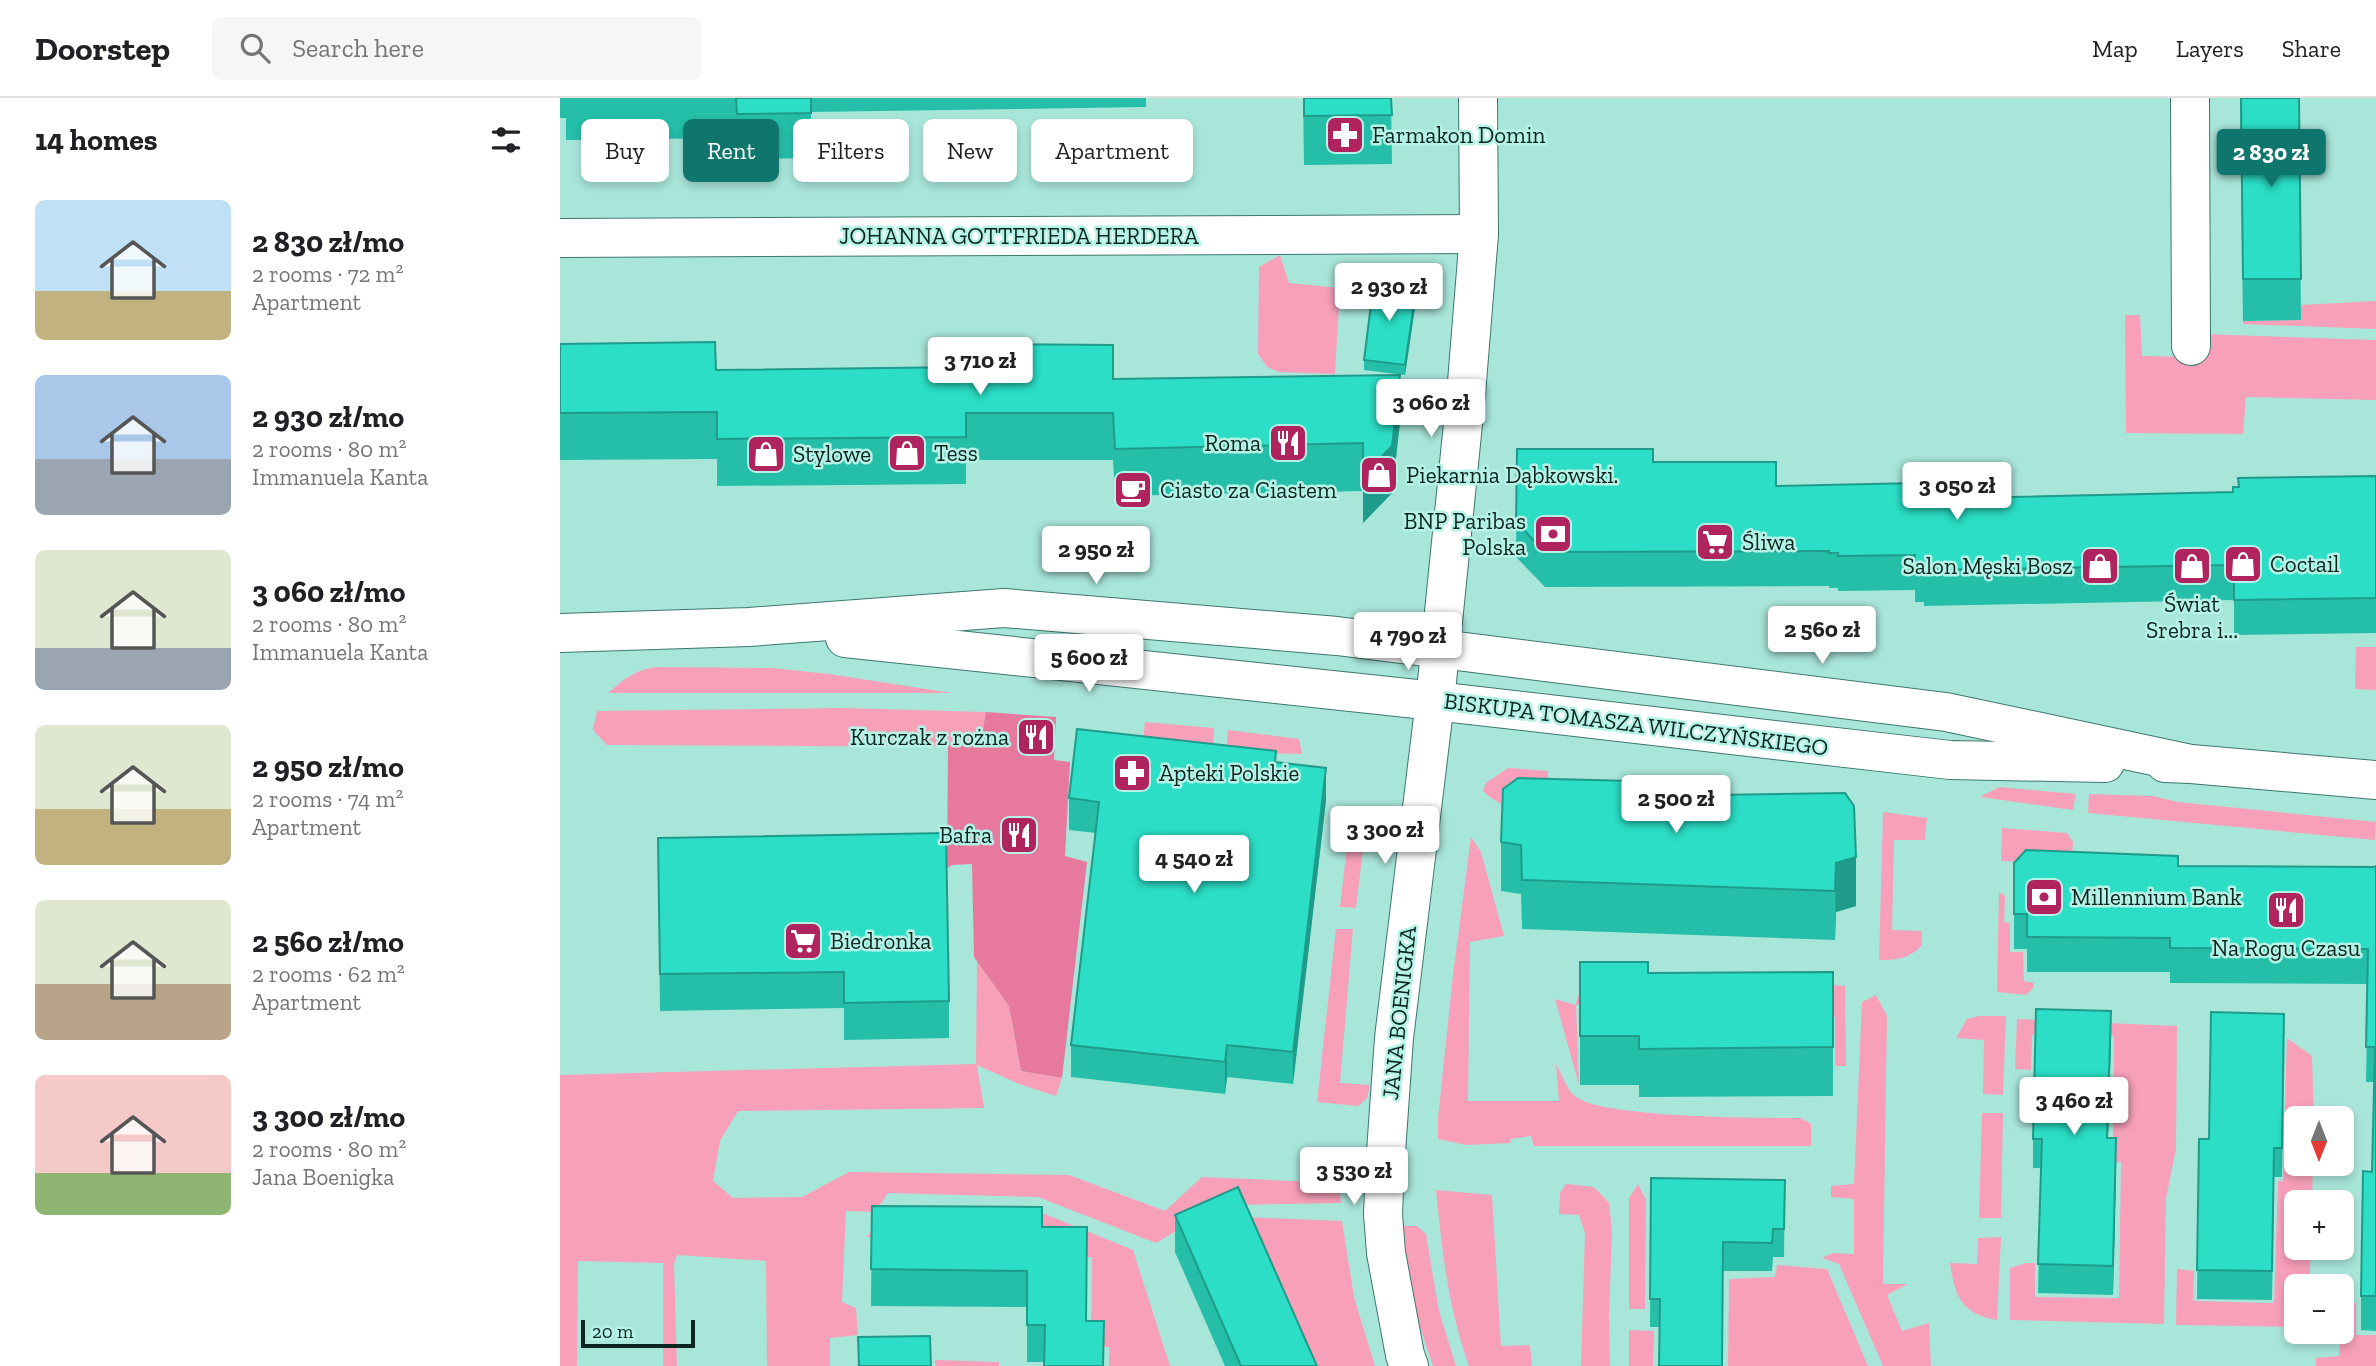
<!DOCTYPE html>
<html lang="en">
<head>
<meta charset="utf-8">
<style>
	:root { --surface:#fff; --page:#f6f6f6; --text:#202124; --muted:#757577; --line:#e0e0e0; --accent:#0f766e }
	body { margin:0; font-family:"Zilla Slab",serif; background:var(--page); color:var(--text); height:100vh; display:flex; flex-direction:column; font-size:26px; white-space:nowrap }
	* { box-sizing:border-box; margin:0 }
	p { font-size:23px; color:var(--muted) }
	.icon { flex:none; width:38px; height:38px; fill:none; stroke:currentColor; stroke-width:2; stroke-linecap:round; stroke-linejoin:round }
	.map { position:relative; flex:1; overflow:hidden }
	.sheet { display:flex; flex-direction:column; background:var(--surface); width:560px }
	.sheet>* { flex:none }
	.top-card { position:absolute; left:21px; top:21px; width:665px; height:63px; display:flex; gap:14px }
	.needle { width:46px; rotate:180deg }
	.buttons { position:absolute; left:1724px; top:1008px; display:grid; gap:14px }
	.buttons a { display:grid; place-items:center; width:70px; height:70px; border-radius:10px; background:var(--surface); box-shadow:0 4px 10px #0003; font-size:35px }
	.scale { position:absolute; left:21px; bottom:18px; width:114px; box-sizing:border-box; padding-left:7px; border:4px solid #0d2521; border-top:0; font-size:19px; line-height:24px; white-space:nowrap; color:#0d2521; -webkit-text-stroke:5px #b6f3e7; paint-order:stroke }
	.price { position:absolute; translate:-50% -60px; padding:0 16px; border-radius:7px; background:#fff; color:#222; font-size:23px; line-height:46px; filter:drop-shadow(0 2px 4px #0008) }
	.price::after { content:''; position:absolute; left:50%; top:42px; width:21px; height:16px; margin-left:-10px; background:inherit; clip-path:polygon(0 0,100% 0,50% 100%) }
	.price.selected { background:var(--accent); color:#fff }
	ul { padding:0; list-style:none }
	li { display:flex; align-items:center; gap:21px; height:175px; padding:0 35px }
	li span { display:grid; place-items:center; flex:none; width:196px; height:140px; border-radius:10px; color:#555 }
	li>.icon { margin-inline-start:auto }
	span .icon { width:84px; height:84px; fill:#fffc; stroke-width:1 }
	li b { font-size:30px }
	h2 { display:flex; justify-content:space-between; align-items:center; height:84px; padding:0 35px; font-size:30px }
	.tag { padding:0 24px; border-radius:10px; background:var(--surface); box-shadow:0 4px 10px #0003; font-size:24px; line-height:63px }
	.tag.selected { background:var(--accent); color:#fff }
	header { display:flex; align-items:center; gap:42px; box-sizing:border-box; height:98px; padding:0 35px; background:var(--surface); border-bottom:2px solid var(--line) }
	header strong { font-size:33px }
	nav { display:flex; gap:38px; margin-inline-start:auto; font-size:24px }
	.search { width:490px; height:63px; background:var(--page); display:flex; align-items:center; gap:18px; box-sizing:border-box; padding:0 24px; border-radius:10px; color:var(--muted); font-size:26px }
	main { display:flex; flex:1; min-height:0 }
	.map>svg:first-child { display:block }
	.green { fill:#f8a0ba }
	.forest { fill:#e6799d }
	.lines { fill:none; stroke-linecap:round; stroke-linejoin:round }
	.street-casing { stroke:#3d776d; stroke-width:40 }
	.secondary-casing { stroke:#3d776d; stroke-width:40 }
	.street { stroke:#fff; stroke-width:38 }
	.secondary { stroke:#fff; stroke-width:38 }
	.wall { fill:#25bfa9 }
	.shaded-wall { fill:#1e9b8a }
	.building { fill:#2bdec5; stroke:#1e9b8a; stroke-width:2 }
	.labels { text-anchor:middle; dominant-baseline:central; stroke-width:5; stroke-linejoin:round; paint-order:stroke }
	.poi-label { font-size:23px; fill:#0d2521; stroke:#b6f3e7; text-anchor:start }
	.street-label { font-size:23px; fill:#0d2521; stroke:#b6f3e7 }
</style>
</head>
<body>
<header>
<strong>Doorstep</strong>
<div class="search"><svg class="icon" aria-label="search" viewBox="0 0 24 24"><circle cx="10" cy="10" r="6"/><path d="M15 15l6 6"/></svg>Search here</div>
<nav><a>Map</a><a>Layers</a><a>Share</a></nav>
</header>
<main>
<section class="sheet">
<h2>14 homes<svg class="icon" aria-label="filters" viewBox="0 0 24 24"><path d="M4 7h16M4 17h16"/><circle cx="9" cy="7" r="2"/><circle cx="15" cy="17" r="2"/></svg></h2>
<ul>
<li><span style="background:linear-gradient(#bfe0f5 65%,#c2b280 0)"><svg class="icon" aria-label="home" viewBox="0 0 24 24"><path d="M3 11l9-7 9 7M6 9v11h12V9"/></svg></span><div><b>2 830 zł/mo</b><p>2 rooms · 72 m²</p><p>Apartment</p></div></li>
<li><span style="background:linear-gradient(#a9c7e8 60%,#9aa5b1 0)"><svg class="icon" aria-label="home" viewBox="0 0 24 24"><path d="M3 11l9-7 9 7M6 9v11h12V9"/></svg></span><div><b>2 930 zł/mo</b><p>2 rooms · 80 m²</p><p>Immanuela Kanta</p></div></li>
<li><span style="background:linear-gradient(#dfe7d0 70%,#9aa5b1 0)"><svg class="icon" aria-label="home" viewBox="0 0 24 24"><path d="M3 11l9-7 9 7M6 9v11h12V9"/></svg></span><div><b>3 060 zł/mo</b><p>2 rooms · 80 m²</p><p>Immanuela Kanta</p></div></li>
<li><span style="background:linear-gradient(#dfe7d0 60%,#c2b280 0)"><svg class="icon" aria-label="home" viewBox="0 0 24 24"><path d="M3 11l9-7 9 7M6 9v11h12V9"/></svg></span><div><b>2 950 zł/mo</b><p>2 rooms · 74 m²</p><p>Apartment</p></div></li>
<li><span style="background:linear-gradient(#dfe7d0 60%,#b9a48a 0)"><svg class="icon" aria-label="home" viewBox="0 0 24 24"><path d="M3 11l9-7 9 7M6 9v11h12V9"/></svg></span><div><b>2 560 zł/mo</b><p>2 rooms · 62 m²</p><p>Apartment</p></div></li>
<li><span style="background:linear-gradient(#f6c9c9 70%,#8fb573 0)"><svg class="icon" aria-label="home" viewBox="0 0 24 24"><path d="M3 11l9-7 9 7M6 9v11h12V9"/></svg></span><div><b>3 300 zł/mo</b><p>2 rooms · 80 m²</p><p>Jana Boenigka</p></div></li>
</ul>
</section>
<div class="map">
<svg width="1816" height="1268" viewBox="0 0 1816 1268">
	<rect width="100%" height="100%" fill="#a9e6da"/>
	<g class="green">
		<polygon points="720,157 729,185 780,190 775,276 719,274 707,269 698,256 699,169"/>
		<polygon points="1816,203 1816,231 1683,226 1683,223 1741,222 1741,207"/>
		<polygon points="1565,217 1580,217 1582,258 1641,259 1642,236 1816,242 1816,302 1686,299 1683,336 1566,335"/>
		<polygon points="1796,549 1816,549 1816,592 1795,591"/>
		<path d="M98,569l114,1 57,6 123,19h-344c16,-14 28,-24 50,-26z"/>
		<polygon points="284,610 426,614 420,649 47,647 33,632 37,613"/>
		<polygon points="585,624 654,630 653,649 583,642"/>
		<polygon points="668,632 739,641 742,656 666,654"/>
		<path d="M948,670l40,3 -1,36c-27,2 -43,4 -64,-16l3,-8z"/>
		<polygon points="1439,689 1516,696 1513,712 1420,699"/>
		<polygon points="1529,696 1593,698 1618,704 1816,724 1815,742 1528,715"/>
		<path d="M1323,714l44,6 -2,22h-31l-2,90 30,1v14c-13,14 -25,15 -43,15z"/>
		<polygon points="790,723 806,725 796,810 780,809"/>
		<polygon points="1442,730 1507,735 1513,744 1512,765 1441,763"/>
		<path d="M911,739l10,15 23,84 -34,6 -2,159h91l-3,-37c6,10 11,27 20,33 29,21 182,21 225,21l10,6v22h-277l-3,-10 -20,3 -1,4 -44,2 -28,-6v-21l15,-143z"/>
		<polygon points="1439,794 1445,798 1444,824 1450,825 1450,854 1463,854 1464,883 1474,885 1473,890 1466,897 1437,894"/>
		<polygon points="776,831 793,831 780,985 810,987 807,1000 798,1008 757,1004"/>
		<polygon points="417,863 449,908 461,973 502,980 496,998 459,986 417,967 424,1010 178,1013 160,1043 153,1083 173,1100 242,1099 289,1074 509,1077 605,1113 642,1079 779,1085 781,1105 659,1107 596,1145 478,1099 328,1095 315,1114 286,1113 282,1204 296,1210 298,1237 270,1240 270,1268 207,1268 206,1163 117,1157 114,1166 117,1268 103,1268 103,1165 18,1163 17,1268 0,1268 0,977 416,966"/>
		<polygon points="1028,874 1285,888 1286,968 1275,968 1275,919 1091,920 1090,904 1016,907 1019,987 995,901 1015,907"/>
		<polygon points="1316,897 1327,918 1323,1186 1348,1186 1327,1197 1342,1233 1369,1225 1371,1268 1323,1268 1279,1166 1262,1160 1273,1155 1294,1156 1294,1101 1271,1099 1271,1088 1294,1086 1302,904"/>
		<polygon points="1419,918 1446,918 1443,997 1423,996 1424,942 1396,940 1407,921"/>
		<polygon points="1457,921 1617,928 1616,1051 1606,1100 1604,1226 1450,1222 1450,1170 1466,1165 1475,1165 1475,1199 1559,1200 1561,1064 1553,1064 1554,938 1472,937 1471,972 1455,971"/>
		<polygon points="1727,940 1752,958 1754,1020 1736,1020 1736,1066 1753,1066 1752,1104 1736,1104 1736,1150 1751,1150 1749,1188 1736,1188 1736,1229 1616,1227 1617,1171 1634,1173 1633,1203 1714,1205 1718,1083 1723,1083"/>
		<polygon points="1422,1015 1443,1015 1441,1120 1419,1120"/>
		<polygon points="1006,1086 1034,1089 1049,1105 1052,1133 1049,1218 1050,1268 1021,1268 1025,1135 1019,1117 999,1116 1000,1095"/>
		<polygon points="1078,1086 1086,1102 1085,1211 1069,1211 1069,1100"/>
		<path d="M876,1092l56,5 9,151 29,-1 2,21h-63c-21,-58 -27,-116 -33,-176z"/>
		<polygon points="338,1108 470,1110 573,1152 610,1268 549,1268 549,1249 531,1249 532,1159 488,1158 488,1141 306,1139"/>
		<polygon points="683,1119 782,1123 794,1199 815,1268 750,1268"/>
		<polygon points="842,1128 857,1128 866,1136 879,1213 896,1268 873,1268 856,1217 851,1211"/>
		<path d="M1441,1139l-4,83c-36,-6 -42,-24 -47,-57l27,1 1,-26z"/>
		<polygon points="1217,1167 1267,1171 1308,1268 1168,1268 1169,1181 1215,1179"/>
		<polygon points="1782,1205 1796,1205 1796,1237 1816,1237 1816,1268 1756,1268 1756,1260 1779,1258"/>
		<polygon points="1069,1232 1094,1233 1093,1268 1069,1268"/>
		<polygon points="375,1262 439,1264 439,1268 375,1268"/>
	</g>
	<polygon class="forest" points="426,614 496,619 494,662 510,664 505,758 527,764 502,980 461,973 449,908 414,859 412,766 392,767 387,770 388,647 420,648"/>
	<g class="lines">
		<defs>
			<g id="street">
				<polyline points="1630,0 1631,248"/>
				<polyline points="0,140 919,136"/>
				<polyline points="849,1268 845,1257 826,1155 823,1116 825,1068 834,940 875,603 906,296 919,136 918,0"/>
			</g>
			<g id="secondary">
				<polyline points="0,535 189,529 444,510 777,538 1386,614 1631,666"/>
				<polyline points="285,540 875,603 1390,662 1545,665"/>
				<polyline points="1605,665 1631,666 1816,682"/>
			</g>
		</defs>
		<use href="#street" class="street-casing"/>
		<use href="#secondary" class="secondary-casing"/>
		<use href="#street" class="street"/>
		<use href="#secondary" class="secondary"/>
	</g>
	<g class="wall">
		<polygon points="0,0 586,0 586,9 251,14 251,60 177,61 176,40 6,42 6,20 0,20"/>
		<polygon points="743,0 831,0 832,66 744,67"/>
		<polygon points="1680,0 1739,0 1741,222 1683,223"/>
		<polygon points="855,209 845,277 804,272 804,262"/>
		<polygon points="0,246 156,272 553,281 840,324 832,395 803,425 803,393 555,398 553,362 406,362 406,386 157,388 157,361 0,362"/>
		<polygon points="957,351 1093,364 1216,388 1356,401 1673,394 1816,378 1816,535 1674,537 1674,502 1364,508 1364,504 1355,504 1355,492 1278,493 1278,490 1269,490 1269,488 985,489 956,459"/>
		<polygon points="716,664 766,702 733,986 667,979 665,996 511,979 511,947 536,735 509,732 509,700"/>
		<polygon points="1150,697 1296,808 1276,814 1275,842 962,831 961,796 941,793 941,744"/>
		<polygon points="98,740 389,903 389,940 284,942 284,910 100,913"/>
		<polygon points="1454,765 1618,768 1816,769 1816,767 1816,1233 1801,1232 1801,1198 1812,1074 1814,984 1806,984 1808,886 1610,885 1610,874 1467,874 1467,851 1454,851"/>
		<polygon points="1020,864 1088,875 1273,874 1273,998 1079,999 1079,987 1020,987"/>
		<polygon points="1724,916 1722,1079 1714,1079 1712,1202 1637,1201 1639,1041 1649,1041"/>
		<polygon points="1551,942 1548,1040 1556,1069 1553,1197 1478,1195 1481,1070 1473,1070 1473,1041"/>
		<polygon points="1091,1080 1225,1082 1224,1159 1213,1159 1212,1173 1163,1173 1100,1229 1090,1229"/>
		<polygon points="312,1108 482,1129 527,1129 484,1264 467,1264 467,1209 311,1208"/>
		<polygon points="615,1117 757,1268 665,1268 615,1154"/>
	</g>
	<g class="shaded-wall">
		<polygon points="855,199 855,209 845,277 845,267"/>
		<polygon points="840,277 840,324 832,395 803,425 803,377"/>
		<polygon points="766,670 766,702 733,986 733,954"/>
		<polygon points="1296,759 1296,808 1276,814 1275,842 1276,765"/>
		<polygon points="1551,913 1551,942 1547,1069 1547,1040"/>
		<polygon points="667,947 667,979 665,996 665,964"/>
		<polygon points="1556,1040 1556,1069 1553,1197 1553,1168"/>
	</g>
	<g class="building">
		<polygon points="176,0 251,0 251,15 177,16"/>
		<polygon points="744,0 831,0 832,17 744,18"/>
		<polygon points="1681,0 1739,0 1741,181 1683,181"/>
		<polygon points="814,183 845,187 855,199 845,267 804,262"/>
		<polygon points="155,244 156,272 406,269 406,246 553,247 553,281 840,277 832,348 803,377 803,345 555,351 553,315 406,315 406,339 157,341 157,314 0,315 0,246"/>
		<polygon points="957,351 1093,351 1093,364 1216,364 1216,388 1356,385 1356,401 1673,394 1673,389 1679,389 1678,380 1816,378 1816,500 1674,502 1674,467 1364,472 1364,469 1355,469 1355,457 1278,458 1278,455 1269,455 1269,453 985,454 956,424"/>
		<polygon points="517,631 716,653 715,664 766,670 733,954 667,947 665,964 511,947 539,704 509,700"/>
		<polygon points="958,680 1149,685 1150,697 1285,695 1294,708 1296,759 1276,765 1275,793 962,782 961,747 941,744 943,691"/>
		<polygon points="386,735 389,903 284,905 284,874 100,876 98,740"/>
		<polygon points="1466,752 1618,758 1618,768 1816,769 1816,767 1816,1198 1801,1198 1803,1073 1812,1074 1815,949 1806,949 1808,851 1610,850 1610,840 1467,839 1467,816 1454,816 1454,765"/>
		<polygon points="1020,864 1088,864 1088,875 1273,874 1273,949 1079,951 1079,938 1020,938"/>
		<polygon points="1476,911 1551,913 1547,1040 1556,1040 1553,1168 1478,1166 1482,1041 1473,1041"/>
		<polygon points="1651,914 1724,916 1722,1050 1714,1050 1712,1173 1637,1172 1639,1041 1649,1041"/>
		<polygon points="1091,1080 1225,1082 1224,1131 1213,1131 1212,1145 1163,1144 1162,1268 1099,1268 1100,1201 1090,1201"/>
		<polygon points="678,1089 757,1268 681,1268 615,1117"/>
		<polygon points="312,1108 482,1109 482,1129 527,1129 526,1223 544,1223 543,1268 484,1268 485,1227 467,1227 467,1173 311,1171"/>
		<polygon points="370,1238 371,1268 299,1268 298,1239"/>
	</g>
	<defs>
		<symbol id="pharmacy-square" viewBox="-11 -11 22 22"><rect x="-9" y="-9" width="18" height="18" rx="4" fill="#af235f" stroke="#b6f3e7"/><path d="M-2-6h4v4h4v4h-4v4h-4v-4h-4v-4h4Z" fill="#fff"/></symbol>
		<symbol id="restaurant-square" viewBox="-11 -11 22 22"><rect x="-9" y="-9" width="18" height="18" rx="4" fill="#af235f" stroke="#b6f3e7"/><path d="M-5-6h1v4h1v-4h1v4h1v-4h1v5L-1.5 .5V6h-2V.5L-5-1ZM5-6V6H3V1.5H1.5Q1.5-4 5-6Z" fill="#fff"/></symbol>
		<symbol id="shop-square" viewBox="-11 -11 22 22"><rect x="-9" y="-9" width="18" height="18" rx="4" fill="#af235f" stroke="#b6f3e7"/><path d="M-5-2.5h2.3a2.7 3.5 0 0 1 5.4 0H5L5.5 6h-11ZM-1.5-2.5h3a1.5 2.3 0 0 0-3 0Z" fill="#fff"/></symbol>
		<symbol id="cafe-square" viewBox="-11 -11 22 22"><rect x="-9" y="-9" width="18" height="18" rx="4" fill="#af235f" stroke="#b6f3e7"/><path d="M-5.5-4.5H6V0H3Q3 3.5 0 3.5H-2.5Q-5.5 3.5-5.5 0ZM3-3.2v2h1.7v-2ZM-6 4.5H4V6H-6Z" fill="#fff"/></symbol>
		<symbol id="bank-square" viewBox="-11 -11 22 22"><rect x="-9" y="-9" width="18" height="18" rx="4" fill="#af235f" stroke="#b6f3e7"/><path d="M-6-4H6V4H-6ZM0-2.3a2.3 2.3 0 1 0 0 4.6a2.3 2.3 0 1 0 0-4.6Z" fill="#fff"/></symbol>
		<symbol id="supermarket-square" viewBox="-11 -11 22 22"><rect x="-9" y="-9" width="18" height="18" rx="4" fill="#af235f" stroke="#b6f3e7"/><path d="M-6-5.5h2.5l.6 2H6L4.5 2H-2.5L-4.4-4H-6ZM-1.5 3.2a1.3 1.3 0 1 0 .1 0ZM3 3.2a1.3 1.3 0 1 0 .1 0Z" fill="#fff"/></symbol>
	</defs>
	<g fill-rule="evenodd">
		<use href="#pharmacy-square" x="763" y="15" width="44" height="44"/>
		<use href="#restaurant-square" x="706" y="323" width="44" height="44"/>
		<use href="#shop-square" x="325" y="333" width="44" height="44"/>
		<use href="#shop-square" x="184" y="334" width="44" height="44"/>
		<use href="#shop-square" x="797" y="355" width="44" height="44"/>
		<use href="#cafe-square" x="551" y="370" width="44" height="44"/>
		<use href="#bank-square" x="971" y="414" width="44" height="44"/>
		<use href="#supermarket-square" x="1133" y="422" width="44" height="44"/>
		<use href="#shop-square" x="1661" y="444" width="44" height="44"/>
		<use href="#shop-square" x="1518" y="446" width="44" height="44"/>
		<use href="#shop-square" x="1610" y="446" width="44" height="44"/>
		<use href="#restaurant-square" x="454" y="617" width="44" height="44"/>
		<use href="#pharmacy-square" x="550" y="653" width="44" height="44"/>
		<use href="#restaurant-square" x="437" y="715" width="44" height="44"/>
		<use href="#bank-square" x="1462" y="777" width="44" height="44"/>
		<use href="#restaurant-square" x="1704" y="790" width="44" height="44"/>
		<use href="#supermarket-square" x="221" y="821" width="44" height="44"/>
	</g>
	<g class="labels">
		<g class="poi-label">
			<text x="812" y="37">Farmakon Domin</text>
			<text x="701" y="345" text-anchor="end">Roma</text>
			<text x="374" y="355">Tess</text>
			<text x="233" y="356">Stylowe</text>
			<text x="846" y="377">Piekarnia Dąbkowski.</text>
			<text x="600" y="392">Ciasto za Ciastem</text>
			<text x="966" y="423" text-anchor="end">BNP Paribas<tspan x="966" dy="26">Polska</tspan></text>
			<text x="1182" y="444">Śliwa</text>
			<text x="1710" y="466">Coctail</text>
			<text x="1513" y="468" text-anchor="end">Salon Męski Bosz</text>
			<text x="1632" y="506" text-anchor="middle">Świat<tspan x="1632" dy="26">Srebra i...</tspan></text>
			<text x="449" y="639" text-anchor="end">Kurczak z rożna</text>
			<text x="599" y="675">Apteki Polskie</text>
			<text x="432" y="737" text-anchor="end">Bafra</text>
			<text x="1511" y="799">Millennium Bank</text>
			<text x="270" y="843">Biedronka</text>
			<text x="1726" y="850" text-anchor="middle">Na Rogu Czasu</text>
		</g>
		<g class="street-label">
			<text x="459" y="138">JOHANNA GOTTFRIEDA HERDERA</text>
			<text transform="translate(1076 626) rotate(7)">BISKUPA TOMASZA WILCZYŃSKIEGO</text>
			<text transform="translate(839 915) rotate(-84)">JANA BOENIGKA</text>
		</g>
	</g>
</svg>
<div class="buttons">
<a><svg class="needle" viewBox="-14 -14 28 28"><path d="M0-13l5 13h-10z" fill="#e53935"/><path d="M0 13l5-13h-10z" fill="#757577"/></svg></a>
<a>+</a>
<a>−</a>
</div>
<div class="scale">20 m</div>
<b class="price selected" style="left:1711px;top:91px">2 830 zł</b>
<b class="price" style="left:829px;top:225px">2 930 zł</b>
<b class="price" style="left:420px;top:299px">3 710 zł</b>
<b class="price" style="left:871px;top:341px">3 060 zł</b>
<b class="price" style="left:1397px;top:424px">3 050 zł</b>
<b class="price" style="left:536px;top:488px">2 950 zł</b>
<b class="price" style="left:1262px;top:568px">2 560 zł</b>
<b class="price" style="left:848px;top:574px">4 790 zł</b>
<b class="price" style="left:529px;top:596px">5 600 zł</b>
<b class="price" style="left:1116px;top:737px">2 500 zł</b>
<b class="price" style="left:825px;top:768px">3 300 zł</b>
<b class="price" style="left:634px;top:797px">4 540 zł</b>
<b class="price" style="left:1514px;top:1039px">3 460 zł</b>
<b class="price" style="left:794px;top:1109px">3 530 zł</b>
<div class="top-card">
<a class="tag">Buy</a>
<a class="tag selected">Rent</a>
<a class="tag">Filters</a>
<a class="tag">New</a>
<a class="tag">Apartment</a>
</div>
</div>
</main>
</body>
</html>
